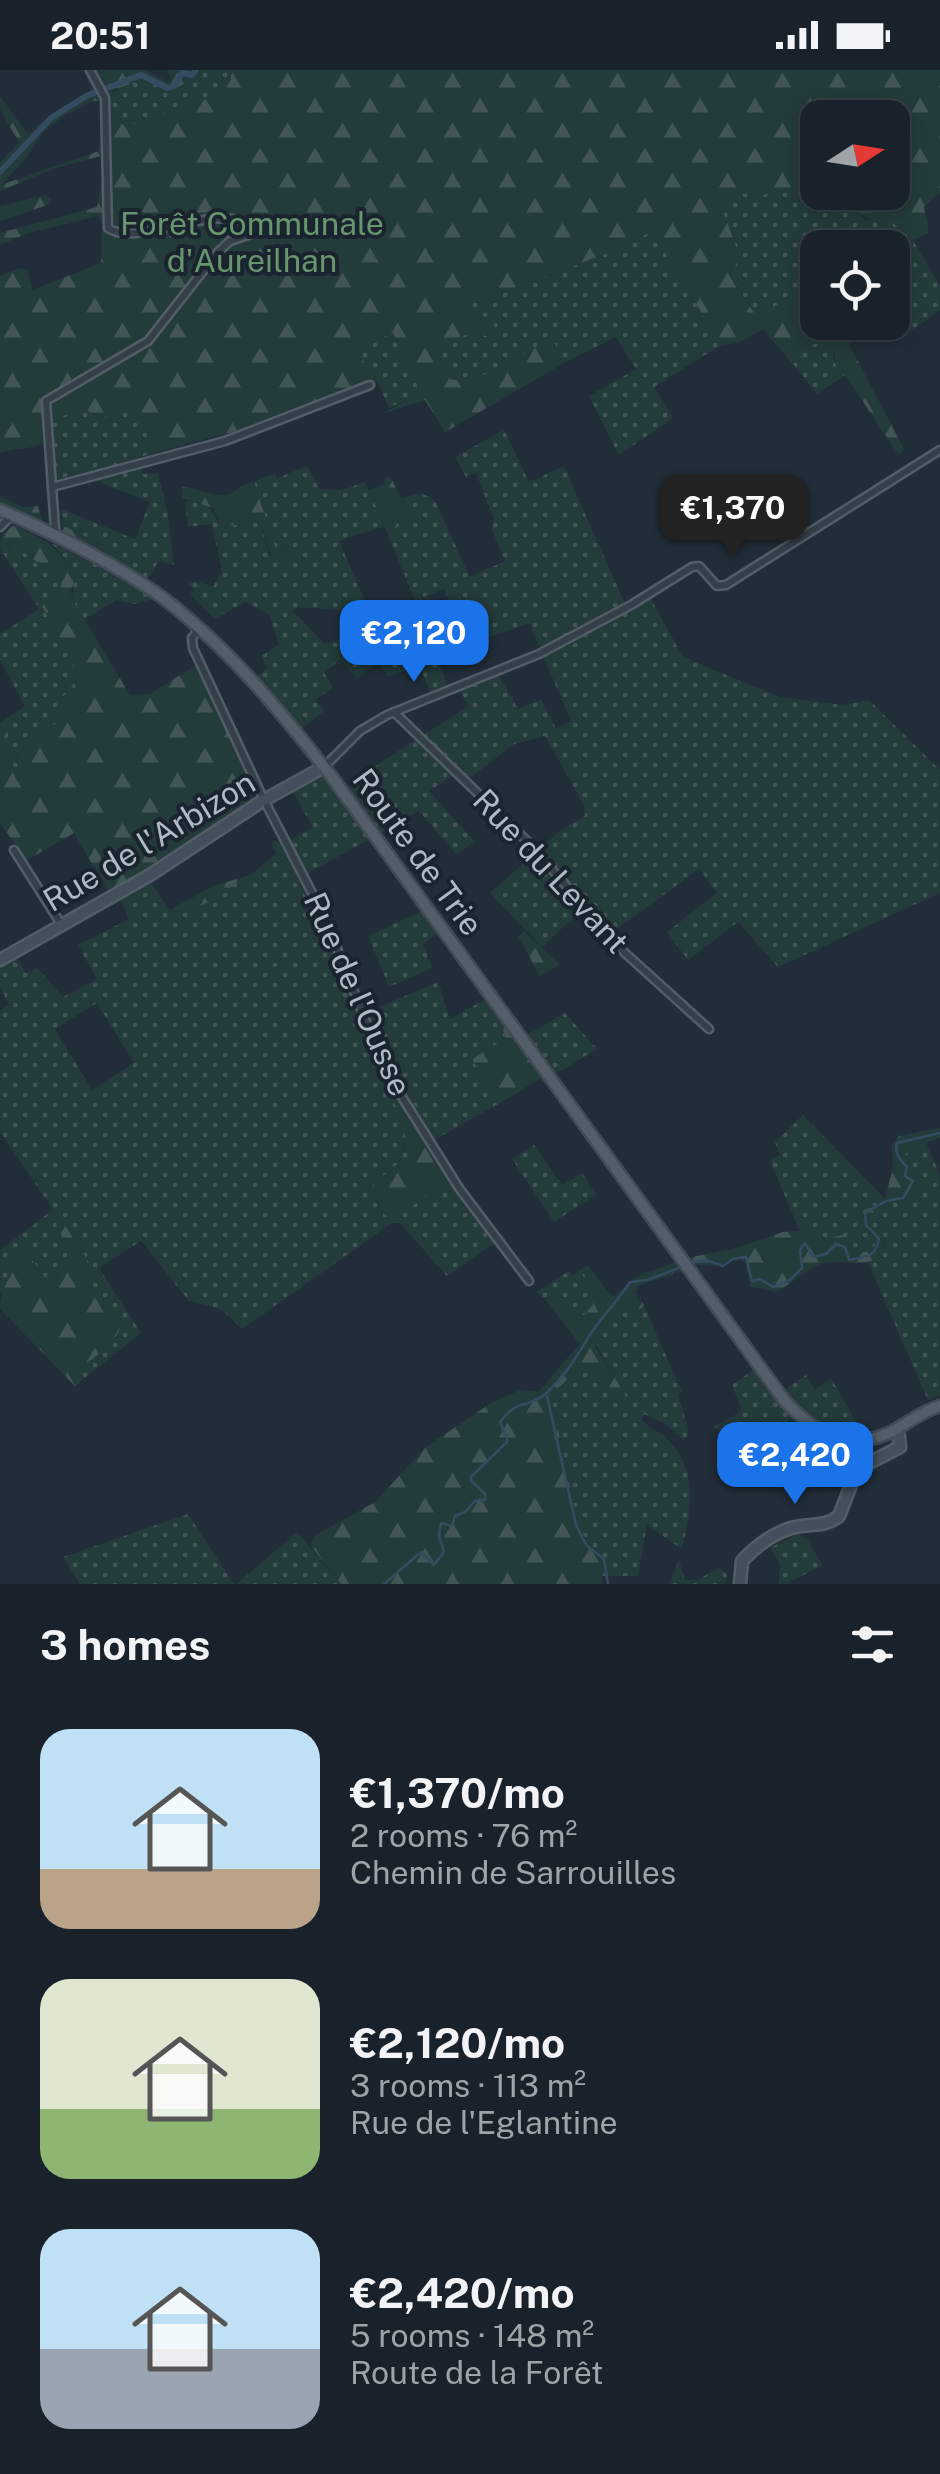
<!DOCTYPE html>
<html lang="en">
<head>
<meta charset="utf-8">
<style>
	:root { --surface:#19222b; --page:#262f37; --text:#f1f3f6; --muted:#9fa4a9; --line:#373f47; --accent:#1a73e8 }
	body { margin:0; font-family:"Public Sans",sans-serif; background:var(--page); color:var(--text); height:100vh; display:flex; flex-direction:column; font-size:38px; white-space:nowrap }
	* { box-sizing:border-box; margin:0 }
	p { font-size:32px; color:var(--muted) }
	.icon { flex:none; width:55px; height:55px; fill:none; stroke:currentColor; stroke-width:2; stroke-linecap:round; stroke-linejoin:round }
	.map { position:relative; height:1514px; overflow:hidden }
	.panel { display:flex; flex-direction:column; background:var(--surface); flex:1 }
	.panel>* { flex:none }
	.needle { width:65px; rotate:78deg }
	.buttons { position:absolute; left:800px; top:30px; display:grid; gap:20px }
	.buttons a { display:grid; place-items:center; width:110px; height:110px; border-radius:20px; background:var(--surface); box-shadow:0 5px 15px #0003,0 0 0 2px var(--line); font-size:50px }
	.price { position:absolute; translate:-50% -85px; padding:0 22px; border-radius:20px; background:var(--accent); color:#fff; font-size:32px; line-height:65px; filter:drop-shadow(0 2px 5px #0008) }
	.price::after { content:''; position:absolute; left:50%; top:60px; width:30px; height:22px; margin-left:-15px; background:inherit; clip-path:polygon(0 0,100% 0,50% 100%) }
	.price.on { background:#222; color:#fff }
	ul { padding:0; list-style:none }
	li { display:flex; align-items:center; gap:30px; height:250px; padding:0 40px }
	li span { display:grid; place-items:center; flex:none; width:280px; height:200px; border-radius:30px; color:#555 }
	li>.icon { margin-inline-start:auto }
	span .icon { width:120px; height:120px; fill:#fffc; stroke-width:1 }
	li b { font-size:42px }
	h2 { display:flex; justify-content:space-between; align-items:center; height:120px; padding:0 40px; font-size:42px }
	.status { display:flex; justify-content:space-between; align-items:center; height:70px; padding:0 50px; background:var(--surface); direction:ltr }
	.status svg { height:28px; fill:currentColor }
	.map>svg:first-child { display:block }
	.grass { fill:url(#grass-dots); fill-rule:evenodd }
	.forest { fill:url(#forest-firs); fill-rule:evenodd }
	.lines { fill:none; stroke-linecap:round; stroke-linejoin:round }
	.stream { stroke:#354b60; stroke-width:2.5 }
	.canal { stroke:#354b60; stroke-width:6 }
	.street-casing { stroke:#535d67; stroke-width:11 }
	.secondary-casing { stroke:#535d67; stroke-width:15 }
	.primary-casing { stroke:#414b56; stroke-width:15 }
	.street { stroke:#353f49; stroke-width:6 }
	.secondary { stroke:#434f5c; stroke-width:10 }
	.primary { stroke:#535e6a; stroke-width:10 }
	.labels { text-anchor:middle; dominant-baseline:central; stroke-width:8; stroke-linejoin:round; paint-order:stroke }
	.park-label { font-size:32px; fill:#67966e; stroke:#1a242e }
	.street-label { font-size:32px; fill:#b0bac6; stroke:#1a242e }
</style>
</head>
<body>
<div class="status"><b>20:51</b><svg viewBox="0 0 49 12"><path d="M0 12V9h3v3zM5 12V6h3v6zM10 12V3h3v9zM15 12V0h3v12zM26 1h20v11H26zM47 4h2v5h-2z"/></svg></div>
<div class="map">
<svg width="940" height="1514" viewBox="0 0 940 1514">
	<defs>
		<pattern id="grass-dots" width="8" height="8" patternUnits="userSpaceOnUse" patternTransform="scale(2.5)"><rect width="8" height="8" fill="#243b3b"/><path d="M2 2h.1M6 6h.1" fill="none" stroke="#415556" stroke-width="1.8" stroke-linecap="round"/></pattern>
		<pattern id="forest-firs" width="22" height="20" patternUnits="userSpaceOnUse" patternTransform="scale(2.5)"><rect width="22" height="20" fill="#243b3b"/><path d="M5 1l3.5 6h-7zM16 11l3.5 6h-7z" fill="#415556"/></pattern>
	</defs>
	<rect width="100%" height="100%" fill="#212e39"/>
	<g class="grass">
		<path d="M200,0h30l1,10 -9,14 -94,32 -14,-3 -3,-27 10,-11 22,-6c27,13 33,13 57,-9z"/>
		<polygon points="817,113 818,122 835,123 866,150 892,152 913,170 940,216 940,240 900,269 890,253 892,252 892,178 818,178 817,214 756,247 732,206 719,130 741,123 762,125"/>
		<path d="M652,161l69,114 -67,42 19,31 -54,37 -30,-59 47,-27 -20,-32 -50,25 -12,-19c-25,11 -79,45 -104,36l-9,-24c12,-16 20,-25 41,-19l6,-20 -8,3 -8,-4 -4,-15 5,-5 15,3 128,-48z"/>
		<polygon points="393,263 421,322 389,338 377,311 372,313 357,278"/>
		<polygon points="827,273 833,278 833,290 845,305 817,324 788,288 810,274"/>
		<polygon points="122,336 139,339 153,383 137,388 143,404 158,403 168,445 174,495 159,491 146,511 112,492 110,479 62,455 61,439 135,469 150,432 78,404 54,411 41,354 86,337 93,345 109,343"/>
		<path d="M504,360l25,52 35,-16 61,138 22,-12 36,65 97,40 63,8 26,-5 71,70v123l-162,74 -40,-45 -50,38 -21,-28 50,-39 -18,-24 -93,68 -26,-26 -38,36 -52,-54 71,-63 24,-14 -1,-11 -39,-69 -31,8 -44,34 -9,-8 -32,21 45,50 -17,14 -38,-44 -38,22 -34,-45 34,-26 88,-56 -9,-15 39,-16 19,34 23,-10 15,30 15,-8 -42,-98 -62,22 -23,-56 -29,12 -28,-69 25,-12 -10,-21c14,-6 21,-8 33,2l35,76 35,-16 -13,-31 2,-10 -18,-47 -10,4 -11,-20z"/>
		<path d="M307,396l13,23 22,1 23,-8 20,44 -46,15 31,71 -72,-5 -5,4 32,33 94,-32 28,73 -17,7 -10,-26 -31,10 -12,-14 -20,16 -17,-19 -16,14 9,14 -17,13 8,11 -24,19 -43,-53 10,-9 -6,-12 18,-11 -10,-31 -24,-12 -30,17 -25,-24 4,-5 -6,-6 8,-3 17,6 9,-16 -10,-47 -24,3 -3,-26c31,2 21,8 38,26l37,-6 9,34 15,7 20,-10 -13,-5 -15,3 -22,-68 21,-9 2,5z"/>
		<polygon points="0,471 16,477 62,509 61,518 80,608 61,629 58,653 24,672 23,704 18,705 14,700 7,660 0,653 25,636 0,590 0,564 39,539 0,479"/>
		<polygon points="52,473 141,518 153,529 134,534 116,530 84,550 72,529 75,501"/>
		<polygon points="318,706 325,707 332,714 372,768 306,804 290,771 313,757 291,719"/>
		<path d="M277,783c13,21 45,55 36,81l-45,40 56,-41 1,-9 5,-2 10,25 -5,3 21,53 9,-5 5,13 68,-29 12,37 36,-20 18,21 -2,9 4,9 -7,61h8l-71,40 -25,-38 -9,14 5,13 -4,15 5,13 -34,27c1,17 2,29 20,35l54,-37 48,61 -49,34 -47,-53h-8l-150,106 -21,-20 -32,-8 -48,-60 -42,27 42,65 -59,47 -7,-9 42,-34 2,-18 -28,-31 -21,-54 -70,-102v-122l9,-5 -9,-18v-22l15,-9 11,17 11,-5 26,29 34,-18 -19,-34 51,-26 -9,-20 31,-16 19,27 8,2 58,-28 4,-6 9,-2zM97,933l37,60 -42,27 -37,-61z"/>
		<polygon points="407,814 465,893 462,895 437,864 423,874 432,898 389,917 368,866 422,841 404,816"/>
		<polygon points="565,943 597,979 554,1005 526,966"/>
		<path d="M803,1045l85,87 20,-4 9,-21 -12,-24 20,-12 15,33v222l-12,4 -60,-138c10,-6 19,-14 16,-26l-17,-13 5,-12 -9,1 6,21 8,5 -3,11 -9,5 -9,-2 -6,-9 -25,-3 -11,-10 -14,1 -30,-70 10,-6 -5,-13z"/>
		<polygon points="534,1075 562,1115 582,1103 597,1124 554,1152 512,1089"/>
		<polygon points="51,1141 67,1179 68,1193 51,1209 46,1209 24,1178 7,1195 11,1200 8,1213 0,1224 0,1180"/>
		<polygon points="581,1199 599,1229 585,1245 571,1246 549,1224 545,1229 537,1222 569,1201 573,1205"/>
		<path d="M625,1234l16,5 3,-4 38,87 -4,2 11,38 -5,8 -20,-17 -20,-9 -3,5c7,8 17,12 25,19 33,29 25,75 16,111l-35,-24 -9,51h-36v-14l-23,-33 -28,-134 28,-27 10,-3 24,36 12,-5 -31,-56c5,-16 16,-28 31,-36z"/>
		<polygon points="755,1299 792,1346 778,1362 766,1369 712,1358 742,1341 732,1315"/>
		<path d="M806,1305l9,15 16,-12 33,58c-32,7 -63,-21 -81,-45z"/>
		<polygon points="188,1444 234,1514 80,1514 63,1487"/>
		<polygon points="297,1462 341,1514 237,1514"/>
		<polygon points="797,1464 807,1469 822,1495 787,1514 779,1514 780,1494 770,1478"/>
		<polygon points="679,1490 685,1510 697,1510 719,1498 727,1505 725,1514 669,1514"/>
	</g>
	<g class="forest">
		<path d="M83,0h61l23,12 4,-3 -4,-9h33c-24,23 -30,22 -58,9l-28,11 -3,6 3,26 14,4 94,-32 9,-14 -1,-10h710v122l-16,15 5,26 -16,7 -21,-18c-24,5 -39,-15 -57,-29l57,-1v-74h-74l-1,65 -55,12 -21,-2 -22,7 21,57c-15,23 3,38 16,59l61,-32 1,38 38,1 -7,21 55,105 -4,6 -4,-4 -51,-76 -8,-4 -4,-23 -6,-5 -17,1 -22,14 -25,-29 -23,13 -19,3 -69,-114 -36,19 -129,48 -14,-3 -5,5 4,15 21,3 3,15 -5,3c-29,-1 -31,-6 -50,19l9,24c26,9 73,-26 98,-39l6,3 12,19 -121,70 -20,-32 -43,14 38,-22 -27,-59 -35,15 14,35 -106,40 -113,30 -14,-44 -17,-3 -13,7 -9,10 -5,-1 -9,-15 -45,17 2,19c-12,7 -29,4 -43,10v-177l19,-8 9,2 4,20 69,-27 1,-41 -4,-6 -69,17 -29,12v-12l97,-26 5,-27 -1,-24 -45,12 -56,23v-28l19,-21 -19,-32v-14l28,38 12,-11 52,-34zM93,31h9l-3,50 -98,34 26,-28 16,-25 22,-17z"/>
		<polygon points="46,125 52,129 50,134 0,151 0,136"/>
		<polygon points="386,407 391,408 412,450 387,462 369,420 383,415"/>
		<path d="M254,412l22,68 27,-4 1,6c-37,25 -34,-5 -44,-31l-38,6 -9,-19 -31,-10v-11c15,0 27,9 42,8 13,0 16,-13 30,-13z"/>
		<polygon points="0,427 22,437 38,436 44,458 0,436"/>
		<path d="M14,455c32,15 43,21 64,51l-7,13 1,10 58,96 20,-1 46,-29 7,8 53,118 -4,10 -106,69 -38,21 -34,-58 -47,27 -27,-37v-100l7,6 7,41 4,5 5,-1 1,-32 33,-19 4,-24 19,-22 -38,-71 19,-18 1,-9 -46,-32 -16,-6 3,-8z"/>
		<polygon points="62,455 110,479 115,484 112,492 63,468"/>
		<path d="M278,771c14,18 47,70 46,92l-52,47 -4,-5 45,-41c9,-27 -26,-64 -40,-86l-1,-6z"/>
		<path d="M240,808c-10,17 -52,37 -70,32l45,-25z"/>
		<polygon points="524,861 560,895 540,906 518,866"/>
		<polygon points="504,950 544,1006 507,1029 499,1030 490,1022 472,989 506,968 499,951"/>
		<polygon points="389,1010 397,1022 403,1021 436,1069 437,1090 448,1111 394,1148 385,1145 372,1124 374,1113 408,1086 402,1067 407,1058 384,1014"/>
		<polygon points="940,1058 940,1067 905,1083 917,1107 918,1119 908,1128 887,1132 885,1129 893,1097 892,1075 899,1066"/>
		<path d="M880,1133l2,3 -14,12 -1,5 17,13c-1,44 -44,18 -65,29 -16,7 -28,19 -43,27l-26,-6 -4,-22 -6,-5 -6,-1 -15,8 -27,-1 -5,-7 49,-10 47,-16 31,-2 11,10 16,-5c12,11 16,23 33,14l2,-11 -15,-15 2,-12z"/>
		<path d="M54,1139l39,59 1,9 -5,5 2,6c8,9 21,19 27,30 11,20 -29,42 -42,53l6,9 -6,7 -76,-78c0,-27 14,-24 5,-52l19,-9 22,31h5l17,-16 -1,-14 -16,-38z"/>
		<path d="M679,1191l6,9 -45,15 -4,8 8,12 -3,4 -16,-4c-16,7 -31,22 -30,41l31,50 -3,4 -10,1 -25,-36 -9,3 -28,27 28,134 23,33v22h-261l-31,-39 4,-9 61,-34 51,-55 65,-44 29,-13 18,2 42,-48 -35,-45 4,-6 22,23 13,-1 14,-16 -17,-30 6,-4c11,10 15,24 27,32l23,-21z"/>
	</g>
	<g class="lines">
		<g class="stream">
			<path d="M688,1193l18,-3 17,6 10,-7 13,-2 6,24 8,-2 13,8 17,-7 12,-12 -2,-18 5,-7 8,14 13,-3 10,-10 9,3 4,13c15,-3 27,-2 30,-21l-13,-14 -1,-12 21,-12 17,-3 10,-17 -8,-5 2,-9c-7,-7 -13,-14 -10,-24l43,-10"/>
			<polyline points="547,1326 576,1455 587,1476 604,1489 608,1514"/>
			<path d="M384,1514l37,-32 13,13 10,-13 -5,-16 2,-13 11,3 3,-10 10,-4 10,-11 10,-1v-6l-14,-13v-4l37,-36 -8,-19c20,-26 27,-12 45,-28 27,-24 32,-41 51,-68 12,-16 24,-28 34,-44l17,-2 34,-13"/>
		</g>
		<polyline class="canal" points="0,102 51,48 86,26 141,5 168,18 174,16 182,3 192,5 196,0"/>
		<defs>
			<g id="street">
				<path d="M52,417l-6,-86 102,-60 70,-89 12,-11 21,-7 3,-7c-39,-28 -115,22 -146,1l-3,-130 -15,-28"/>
				<polyline points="0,457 11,446"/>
				<polyline points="52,466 55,458 52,417 225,371 370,315"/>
				<polyline points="199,559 192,568 193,578 264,730 324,846 385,1000 459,1118 529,1211"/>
				<polyline points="394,642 528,772 625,883 709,959"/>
				<polyline points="324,697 360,661 387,645 539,584 631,535 692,497 699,496 717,516 726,515 940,380"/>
				<polyline points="14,780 61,854"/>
			</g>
			<g id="secondary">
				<polyline points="0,890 150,805 264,730 324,697"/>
				<path d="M740,1514l2,-23c13,-14 30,-27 49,-33 17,-5 34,0 48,-12l16,-41 12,-11 33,-17 -2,-19"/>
			</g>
			<path id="primary" d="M0,440c48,20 121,57 163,88 66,50 118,114 169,179l452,623c32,35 68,54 113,29 15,-9 26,-18 43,-23"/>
		</defs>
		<use href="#street" class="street-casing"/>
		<use href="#secondary" class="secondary-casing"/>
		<use href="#primary" class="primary-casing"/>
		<use href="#street" class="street"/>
		<use href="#secondary" class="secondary"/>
		<use href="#primary" class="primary"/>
	</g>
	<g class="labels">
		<g class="park-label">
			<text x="252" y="153">Forêt Communale<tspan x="252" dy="37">d'Aureilhan</tspan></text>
		</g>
		<g class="street-label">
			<text transform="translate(149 771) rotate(-31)">Rue de l'Arbizon</text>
			<text transform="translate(418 782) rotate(54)">Route de Trie</text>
			<text transform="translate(551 801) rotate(47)">Rue du Levant</text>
			<text transform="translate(358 924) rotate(66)">Rue de l'Ousse</text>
		</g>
	</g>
</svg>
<div class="buttons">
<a><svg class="needle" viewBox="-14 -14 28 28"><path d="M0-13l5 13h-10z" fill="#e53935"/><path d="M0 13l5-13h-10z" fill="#9fa4a9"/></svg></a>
<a><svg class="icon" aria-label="locate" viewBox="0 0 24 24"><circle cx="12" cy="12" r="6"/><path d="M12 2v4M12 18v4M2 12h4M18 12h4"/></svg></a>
</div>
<b class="price on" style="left:733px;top:490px">€1,370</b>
<b class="price" style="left:414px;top:615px">€2,120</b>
<b class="price" style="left:795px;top:1437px">€2,420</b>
</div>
<section class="panel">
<h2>3 homes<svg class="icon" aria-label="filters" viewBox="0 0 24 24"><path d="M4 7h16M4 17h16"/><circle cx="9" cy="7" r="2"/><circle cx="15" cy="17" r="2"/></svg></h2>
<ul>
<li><span style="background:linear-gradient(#bfe0f5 70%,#b9a48a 0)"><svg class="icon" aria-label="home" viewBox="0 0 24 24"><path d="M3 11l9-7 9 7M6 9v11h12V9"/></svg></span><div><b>€1,370/mo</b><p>2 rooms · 76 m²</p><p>Chemin de Sarrouilles</p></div></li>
<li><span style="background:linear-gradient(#dfe7d0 65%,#8fb573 0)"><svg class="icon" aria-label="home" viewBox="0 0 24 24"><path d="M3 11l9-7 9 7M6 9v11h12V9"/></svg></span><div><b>€2,120/mo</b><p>3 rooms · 113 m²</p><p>Rue de l'Eglantine</p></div></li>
<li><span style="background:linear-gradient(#bfe0f5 60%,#9aa5b1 0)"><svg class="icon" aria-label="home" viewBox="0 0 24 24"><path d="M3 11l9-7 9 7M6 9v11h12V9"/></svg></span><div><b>€2,420/mo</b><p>5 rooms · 148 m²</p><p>Route de la Forêt</p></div></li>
</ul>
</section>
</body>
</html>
